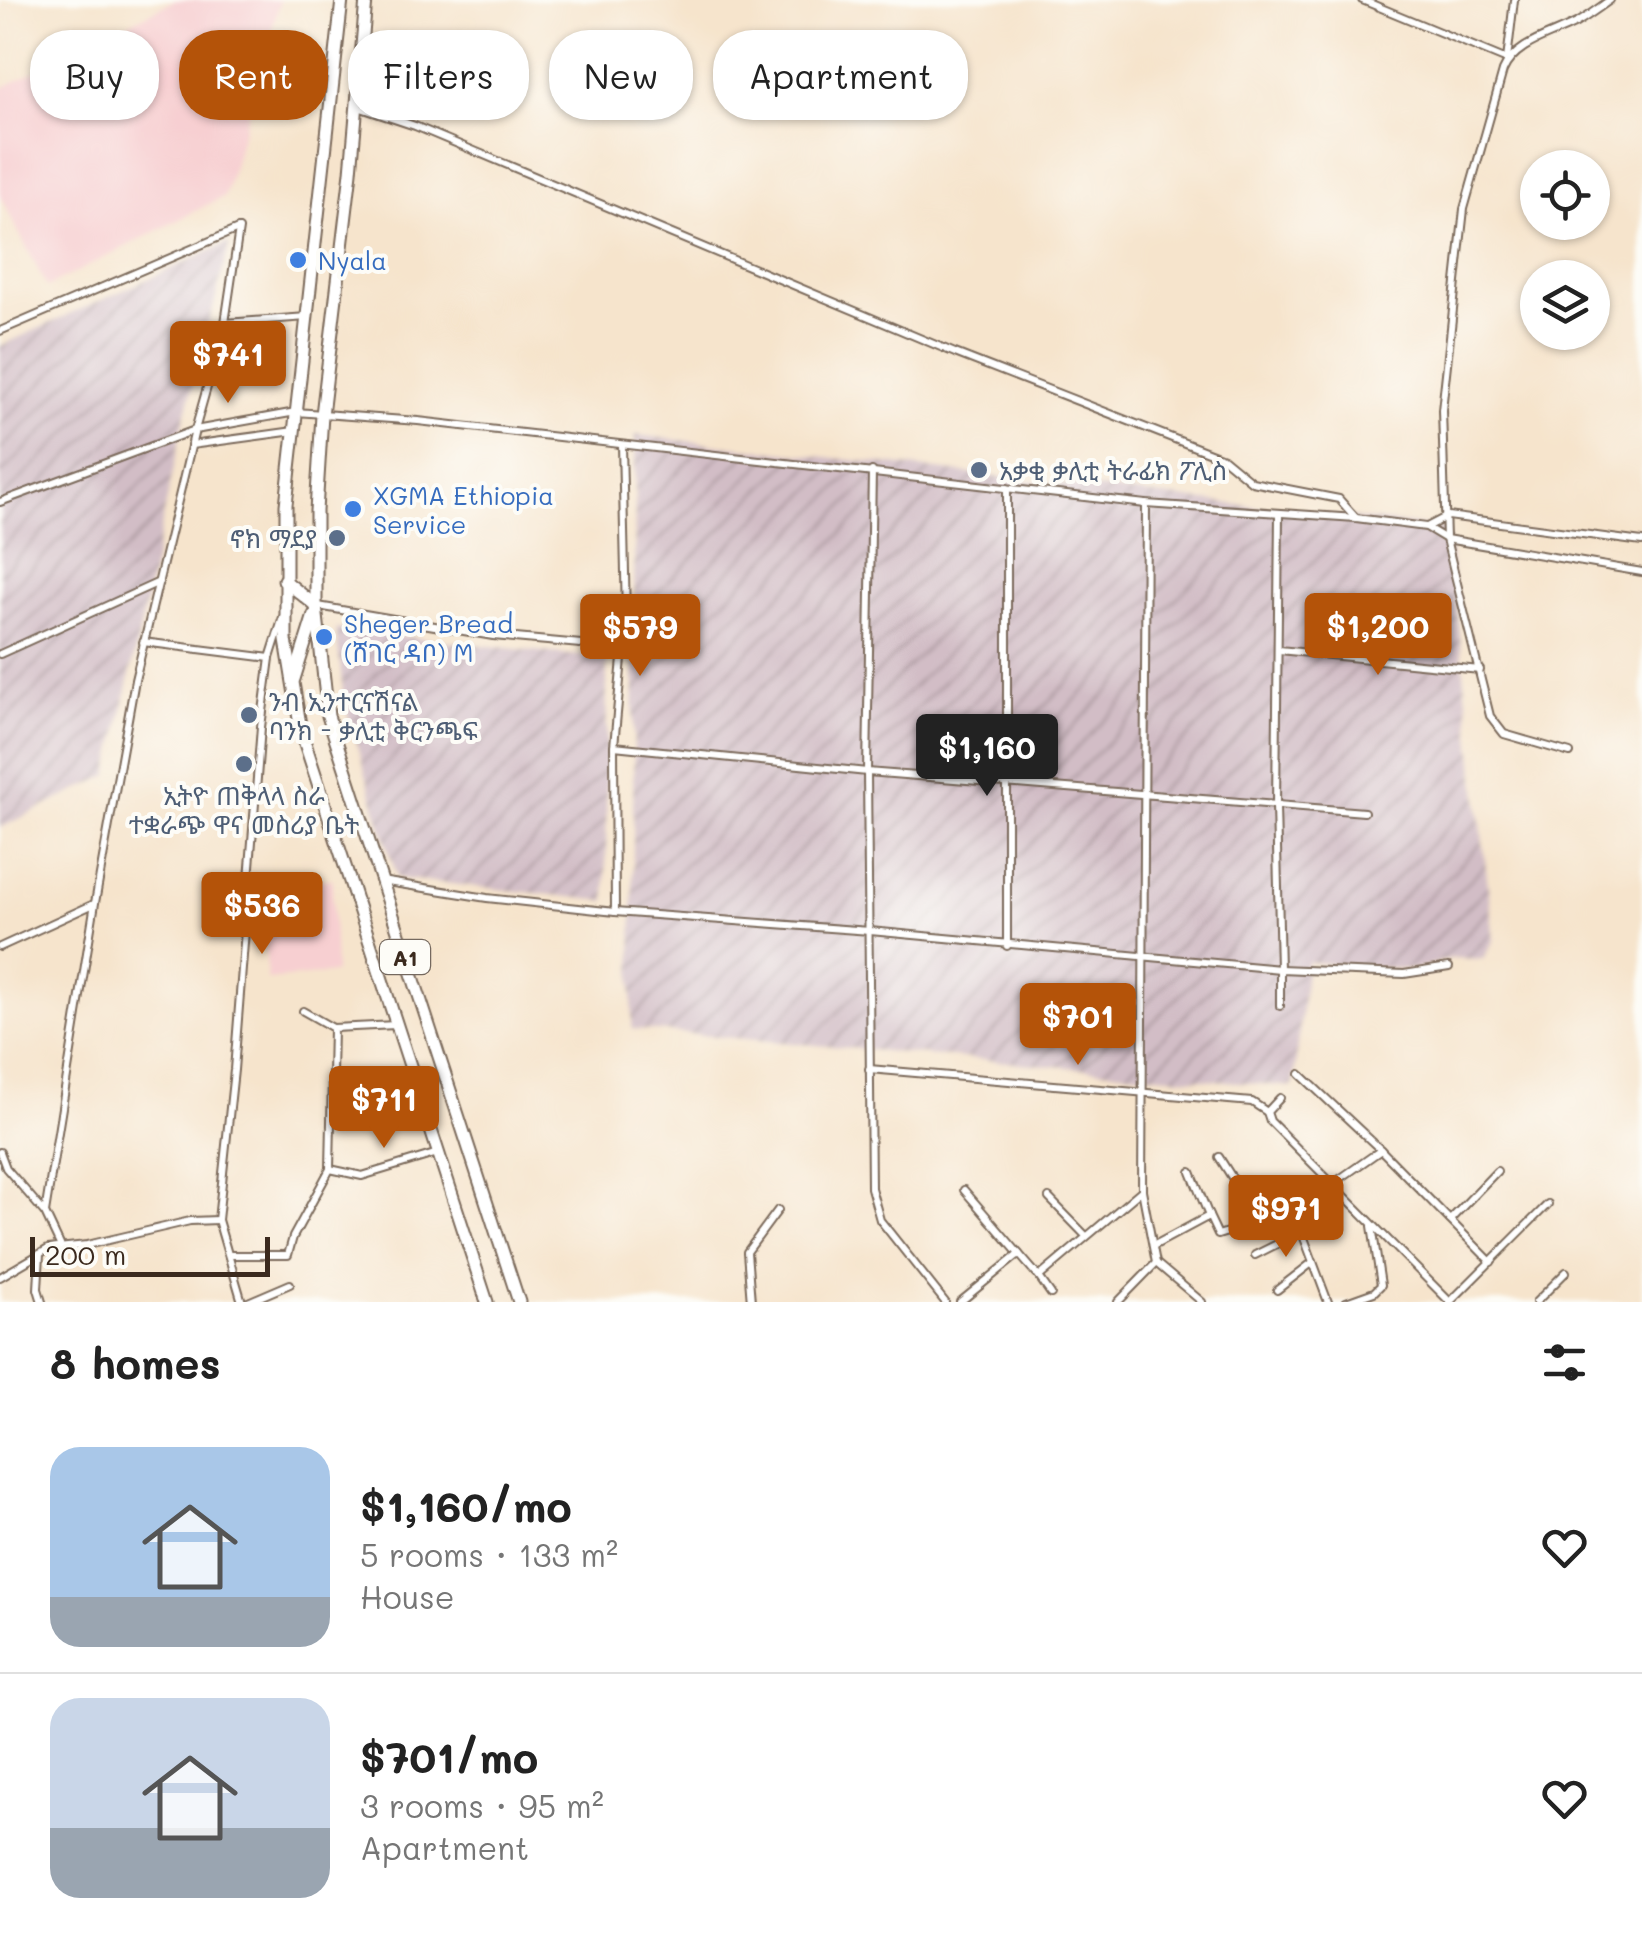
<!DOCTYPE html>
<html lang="en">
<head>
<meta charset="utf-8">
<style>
	:root { --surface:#fff; --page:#f2f2f2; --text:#222; --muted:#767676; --line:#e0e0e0; --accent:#b45309 }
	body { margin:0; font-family:Mali,"Noto Sans Ethiopic",sans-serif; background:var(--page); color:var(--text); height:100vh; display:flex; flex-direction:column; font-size:38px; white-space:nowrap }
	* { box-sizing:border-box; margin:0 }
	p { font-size:32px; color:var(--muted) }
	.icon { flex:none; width:55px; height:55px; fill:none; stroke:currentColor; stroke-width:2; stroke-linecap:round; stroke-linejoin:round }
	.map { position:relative; height:1302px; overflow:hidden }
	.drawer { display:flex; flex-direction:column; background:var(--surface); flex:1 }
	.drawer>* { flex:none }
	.top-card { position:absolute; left:30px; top:30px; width:1000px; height:90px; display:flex; gap:20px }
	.buttons { position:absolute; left:1520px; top:150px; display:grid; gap:20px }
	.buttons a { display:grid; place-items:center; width:90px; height:90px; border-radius:50%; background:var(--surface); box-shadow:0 2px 8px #0004; font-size:50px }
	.scale { position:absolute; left:30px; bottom:25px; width:240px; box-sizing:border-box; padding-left:10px; border:5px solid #3b2a1e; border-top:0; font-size:28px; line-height:35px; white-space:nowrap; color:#3b2a1e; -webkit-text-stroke:8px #fdfcf7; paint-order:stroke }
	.price { position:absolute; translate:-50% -85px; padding:0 22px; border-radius:10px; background:var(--accent); color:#fff; font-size:32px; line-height:65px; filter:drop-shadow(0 2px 5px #0008) }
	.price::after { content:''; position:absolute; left:50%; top:60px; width:30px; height:22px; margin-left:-15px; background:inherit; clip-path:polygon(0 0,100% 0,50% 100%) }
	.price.active { background:#222; color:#fff }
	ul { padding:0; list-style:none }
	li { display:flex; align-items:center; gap:30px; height:250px; padding:0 50px }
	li+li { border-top:2px solid var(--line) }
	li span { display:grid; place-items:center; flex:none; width:280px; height:200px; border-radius:30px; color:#555 }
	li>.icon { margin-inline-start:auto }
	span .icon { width:120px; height:120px; fill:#fffc; stroke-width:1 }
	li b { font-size:42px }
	h2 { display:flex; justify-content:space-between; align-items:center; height:120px; padding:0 50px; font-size:42px }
	.chip { padding:0 35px; border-radius:40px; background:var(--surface); box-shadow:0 2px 8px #0004; font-size:35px; line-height:90px }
	.chip.active { background:var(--accent); color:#fff }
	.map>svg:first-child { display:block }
	.built { fill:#f7cfd1 }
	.industrial { fill:url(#industrial-furrows) }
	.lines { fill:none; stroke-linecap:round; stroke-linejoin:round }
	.minor-casing { stroke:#7c6b5b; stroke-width:10 }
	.primary-casing { stroke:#7c6b5b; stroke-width:15 }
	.minor { stroke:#fff; stroke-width:6 }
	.primary { stroke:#fff; stroke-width:11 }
	.shop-dot { fill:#3f7fe0; stroke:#fdfcf7; stroke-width:4 }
	.service-dot { fill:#5c6f8a; stroke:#fdfcf7; stroke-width:4 }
	.labels { text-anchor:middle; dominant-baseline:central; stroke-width:8; stroke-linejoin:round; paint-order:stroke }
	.shield { fill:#fdfcf7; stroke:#75695f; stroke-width:2.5 }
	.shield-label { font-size:22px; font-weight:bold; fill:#3b2a1e }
	.shop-label { font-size:25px; fill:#366cbe; stroke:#fdfcf7; text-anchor:start }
	.service-label { font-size:25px; fill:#4e5e75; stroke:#fdfcf7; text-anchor:start }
</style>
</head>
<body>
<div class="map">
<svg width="1642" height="1302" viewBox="0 0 1642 1302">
	<defs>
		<pattern id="industrial-furrows" width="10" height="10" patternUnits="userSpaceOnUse" patternTransform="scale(2.5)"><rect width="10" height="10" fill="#d2bdc6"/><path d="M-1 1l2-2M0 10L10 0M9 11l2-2" fill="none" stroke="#ac9aa0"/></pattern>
	</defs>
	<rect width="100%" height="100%" fill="#fdfcf7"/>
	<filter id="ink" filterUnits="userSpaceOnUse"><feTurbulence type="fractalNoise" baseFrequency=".01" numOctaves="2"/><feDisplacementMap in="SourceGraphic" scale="20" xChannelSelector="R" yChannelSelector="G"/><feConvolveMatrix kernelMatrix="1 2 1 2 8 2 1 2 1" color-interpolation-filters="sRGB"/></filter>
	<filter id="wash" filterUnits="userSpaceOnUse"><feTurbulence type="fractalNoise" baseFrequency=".0048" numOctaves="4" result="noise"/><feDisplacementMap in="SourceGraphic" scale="40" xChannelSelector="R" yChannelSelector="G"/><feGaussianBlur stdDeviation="2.25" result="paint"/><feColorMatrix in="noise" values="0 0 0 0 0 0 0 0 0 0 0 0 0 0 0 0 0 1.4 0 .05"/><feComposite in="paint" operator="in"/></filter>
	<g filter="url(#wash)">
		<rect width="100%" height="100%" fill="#f6e4cc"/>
		<g class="built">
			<polygon points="175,0 280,0 225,196 47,287 0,196 0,89"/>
			<polygon points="332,879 335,973 267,980 263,885"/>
		</g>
		<g class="industrial">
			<polygon points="230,242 183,424 109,775 0,828 0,346"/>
			<polygon points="635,435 1448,529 1494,940 1483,959 1452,958 1415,970 1307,962 1293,1087 632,1029"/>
			<polygon points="336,629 607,659 606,901 397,878 344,702"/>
		</g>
	</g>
	<g filter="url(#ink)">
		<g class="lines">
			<defs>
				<g id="minor">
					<polyline points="1362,0 1507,60 1514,0"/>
					<polyline points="358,107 415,126 955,353 1223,458 1252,482 1339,499 1356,518"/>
					<polyline points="225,323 307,317"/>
					<polyline points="0,331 238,229"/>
					<polyline points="191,445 294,431"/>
					<polyline points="872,471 867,772 871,1188 880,1220 945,1302"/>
					<polyline points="0,502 195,430 296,412 418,421 1146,504 1356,518 1426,527 1446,539 1642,572"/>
					<polyline points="1146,504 1142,1190 1156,1263 1202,1302"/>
					<polyline points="1427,527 1448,516 1642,542"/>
					<polyline points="318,606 493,636 625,648"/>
					<polyline points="143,642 270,658"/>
					<polyline points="1279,650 1480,670"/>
					<polyline points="0,654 159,582"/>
					<polyline points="614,746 867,772 1364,812"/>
					<path d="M1570,753l-66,-19 -14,-18 -44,-177 -4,-129 22,-201 39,-138c12,-28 48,-35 73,-48 12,-7 23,-15 34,-23"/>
					<polyline points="381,881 487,898 615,912 870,931 1280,969 1276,806 1279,514"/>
					<polyline points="615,912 614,746 626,615 622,445"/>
					<polyline points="1007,946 1007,488"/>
					<polyline points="0,947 94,904"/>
					<polyline points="1280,1006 1280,969 1404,974 1449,967"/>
					<polyline points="303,1011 333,1028"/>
					<polyline points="869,1069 1252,1102 1267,1112"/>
					<polyline points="1300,1074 1381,1150 1491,1262"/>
					<polyline points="1280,1098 1267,1112 1270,1121 1450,1302"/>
					<polyline points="0,1152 6,1168 44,1212"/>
					<polyline points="1219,1157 1259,1220"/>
					<polyline points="330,1169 362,1176 438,1153"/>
					<polyline points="1191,1172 1209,1216"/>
					<polyline points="964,1190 1019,1254"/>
					<polyline points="1049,1198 1086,1236"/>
					<polyline points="1450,1220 1497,1171"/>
					<polyline points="1153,1246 1209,1216 1218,1235 1294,1211"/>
					<polyline points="61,1247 45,1213 95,903 135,680 195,430 225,323 239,229"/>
					<polyline points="40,1254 38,1289 42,1302"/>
					<polyline points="229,1255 288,1255 293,1237 330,1169 333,1028 396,1025"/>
					<polyline points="1255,1255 1301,1232"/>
					<polyline points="0,1277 48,1249 87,1245 190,1221 218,1220"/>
					<polyline points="1039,1277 1051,1294"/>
					<polyline points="1277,1290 1313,1262"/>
					<polyline points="242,1302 218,1220 234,1070 261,727 270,658 283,617"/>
					<polyline points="248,1302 290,1284"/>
					<polyline points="751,1302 747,1252 778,1210"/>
					<polyline points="960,1302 1019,1254 1039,1277 1142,1190"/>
					<polyline points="1118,1302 1156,1263"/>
					<polyline points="1328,1302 1294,1211 1381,1150"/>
					<polyline points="1346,1302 1374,1292 1381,1285 1372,1226"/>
					<polyline points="1450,1302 1548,1204"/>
					<polyline points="1536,1302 1566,1272"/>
				</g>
				<g id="primary">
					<polyline points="342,0 286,505 286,640 301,731 487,1302"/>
					<polyline points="366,0 351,172 322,415 316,511 316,606 328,716 519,1302"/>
					<polyline points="284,580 316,606"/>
					<polyline points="294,679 314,615"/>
				</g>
			</defs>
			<use href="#minor" class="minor-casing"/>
			<use href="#primary" class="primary-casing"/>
			<use href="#minor" class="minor"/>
			<use href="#primary" class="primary"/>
		</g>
	</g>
	<g class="shop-dot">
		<circle cx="298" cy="260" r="10"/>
		<circle cx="353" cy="509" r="10"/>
		<circle cx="324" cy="637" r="10"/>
	</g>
	<g class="service-dot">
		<circle cx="979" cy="470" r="10"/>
		<circle cx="337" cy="538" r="10"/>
		<circle cx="249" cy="715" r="10"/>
		<circle cx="244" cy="764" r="10"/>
	</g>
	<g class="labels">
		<rect class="shield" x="380" y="940" width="50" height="34" rx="8"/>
		<g class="shield-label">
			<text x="405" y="957">A1</text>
		</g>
		<g class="shop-label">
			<text x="318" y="260">Nyala</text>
			<text x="373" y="495">XGMA Ethiopia<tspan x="373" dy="29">Service</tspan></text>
			<text x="344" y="623">Sheger Bread<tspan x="344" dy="29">(ሸገር ዳቦ) M</tspan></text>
		</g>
		<g class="service-label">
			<text x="999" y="470">አቃቂ ቃሊቲ ትራፊክ ፖሊስ</text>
			<text x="317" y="538" text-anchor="end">ኖክ ማደያ</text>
			<text x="269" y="701">ንብ ኢንተርናሽናል<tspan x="269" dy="29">ባንክ - ቃሊቲ ቅርንጫፍ</tspan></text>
			<text x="244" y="795" text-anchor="middle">ኢትዮ ጠቅላላ ስራ<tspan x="244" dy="29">ተቋራጭ ዋና መስሪያ ቤት</tspan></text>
		</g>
	</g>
</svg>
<div class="buttons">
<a><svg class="icon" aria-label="locate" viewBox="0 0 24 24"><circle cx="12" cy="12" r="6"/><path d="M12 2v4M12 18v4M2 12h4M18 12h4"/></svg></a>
<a><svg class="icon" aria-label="layers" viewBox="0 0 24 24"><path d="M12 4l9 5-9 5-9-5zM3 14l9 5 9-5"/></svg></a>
</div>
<div class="scale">200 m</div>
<b class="price" style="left:228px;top:406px">$741</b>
<b class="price" style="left:1378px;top:678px">$1,200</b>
<b class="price" style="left:640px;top:679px">$579</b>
<b class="price active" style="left:987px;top:799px">$1,160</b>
<b class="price" style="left:262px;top:957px">$536</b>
<b class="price" style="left:1078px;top:1068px">$701</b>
<b class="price" style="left:384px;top:1151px">$711</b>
<b class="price" style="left:1286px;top:1260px">$971</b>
<div class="top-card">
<a class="chip">Buy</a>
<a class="chip active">Rent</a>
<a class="chip">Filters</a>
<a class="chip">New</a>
<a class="chip">Apartment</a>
</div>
</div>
<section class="drawer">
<h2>8 homes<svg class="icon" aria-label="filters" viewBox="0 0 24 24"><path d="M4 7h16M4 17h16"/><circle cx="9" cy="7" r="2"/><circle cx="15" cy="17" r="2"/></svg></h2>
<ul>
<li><span style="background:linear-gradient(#a9c7e8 75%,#9aa5b1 0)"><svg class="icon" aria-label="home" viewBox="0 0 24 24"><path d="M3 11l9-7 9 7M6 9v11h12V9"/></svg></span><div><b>$1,160/mo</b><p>5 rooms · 133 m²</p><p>House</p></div><svg class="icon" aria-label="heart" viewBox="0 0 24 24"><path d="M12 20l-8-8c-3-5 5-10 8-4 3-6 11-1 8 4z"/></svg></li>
<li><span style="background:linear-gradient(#c9d6e8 65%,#9aa5b1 0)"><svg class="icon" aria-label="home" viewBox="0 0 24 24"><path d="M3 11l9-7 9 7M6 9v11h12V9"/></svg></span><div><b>$701/mo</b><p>3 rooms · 95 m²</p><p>Apartment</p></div><svg class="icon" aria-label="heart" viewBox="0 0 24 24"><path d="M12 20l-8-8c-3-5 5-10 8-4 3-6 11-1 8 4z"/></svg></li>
</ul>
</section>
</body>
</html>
